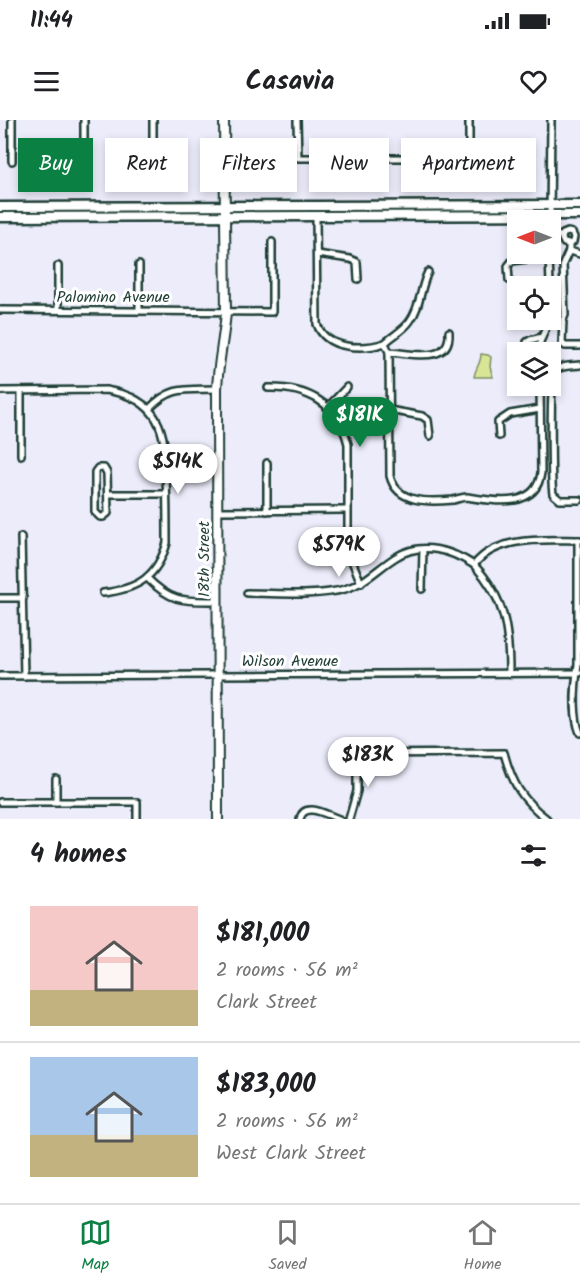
<!DOCTYPE html>
<html lang="en">
<head>
<meta charset="utf-8">
<style>
	:root { --surface:#fff; --page:#f6f6f6; --text:#202124; --muted:#757577; --line:#e0e0e0; --accent:#0b8043 }
	body { margin:0; font-family:Kalam,sans-serif; background:var(--page); color:var(--text); height:100vh; display:flex; flex-direction:column; font-size:22px; white-space:nowrap }
	* { box-sizing:border-box; margin:0 }
	p { font-size:20px; color:var(--muted) }
	.icon { flex:none; width:33px; height:33px; fill:none; stroke:currentColor; stroke-width:2; stroke-linecap:round; stroke-linejoin:round }
	.map { position:relative; height:699px; overflow:hidden }
	.sheet { display:flex; flex-direction:column; background:var(--surface); flex:1 }
	.sheet>* { flex:none }
	.banner { position:absolute; left:18px; top:18px; width:544px; height:54px; display:flex; gap:12px }
	.needle { width:39px; rotate:270deg }
	.tools { position:absolute; left:507px; top:90px; display:grid; gap:12px }
	.tools a { display:grid; place-items:center; width:54px; height:54px; border-radius:0px; background:var(--surface); box-shadow:0 3px 9px #0003; font-size:30px }
	.price { position:absolute; translate:-50% -51px; padding:0 14px; border-radius:21px; background:#fff; color:#222; font-size:20px; line-height:39px; filter:drop-shadow(0 2px 3px #0008) }
	.price::after { content:''; position:absolute; left:50%; top:36px; width:18px; height:14px; margin-left:-9px; background:inherit; clip-path:polygon(0 0,100% 0,50% 100%) }
	.price.current { background:var(--accent); color:#fff }
	ul { padding:0; list-style:none }
	li { display:flex; align-items:center; gap:18px; height:150px; padding:0 30px }
	li+li { border-top:2px solid var(--line) }
	li span { display:grid; place-items:center; flex:none; width:168px; height:120px; border-radius:0px; color:#555 }
	li>.icon { margin-inline-start:auto }
	span .icon { width:72px; height:72px; fill:#fffc; stroke-width:1 }
	li b { font-size:26px }
	h2 { display:flex; justify-content:space-between; align-items:center; height:72px; padding:0 30px; font-size:26px }
	.tag { padding:0 21px; border-radius:0px; background:var(--surface); box-shadow:0 3px 9px #0003; font-size:21px; line-height:54px }
	.tag.current { background:var(--accent); color:#fff }
	.status { display:flex; justify-content:space-between; align-items:center; height:42px; padding:0 30px; background:var(--surface); direction:ltr }
	.status svg { height:16px; fill:currentColor }
	header { display:flex; justify-content:space-between; align-items:center; height:78px; padding:0 30px; background:var(--surface); font-size:27px; font-weight:800 }
	.dock { display:flex; justify-content:space-around; align-items:center; height:84px; border-top:2px solid var(--line); background:var(--surface); font-size:16px; color:var(--muted) }
	.dock a { display:grid; justify-items:center; gap:3px }
	.dock .current { color:var(--accent) }
	.map>svg:first-child { display:block }
	.green { fill:#d8e496; stroke:#7c9065; stroke-width:1.5 }
	.lines { fill:none; stroke-linecap:round; stroke-linejoin:round }
	.minor-casing { stroke:#1f3d34; stroke-width:10 }
	.secondary-casing { stroke:#1f3d34; stroke-width:12 }
	.primary-casing { stroke:#1f3d34; stroke-width:13 }
	.minor { stroke:#fff; stroke-width:5 }
	.secondary { stroke:#fff; stroke-width:8 }
	.primary { stroke:#fff; stroke-width:8 }
	.labels { text-anchor:middle; dominant-baseline:central; stroke-width:6; stroke-linejoin:round; paint-order:stroke }
	.street-label { font-size:16px; fill:#1f3d34; stroke:#fff }
</style>
</head>
<body>
<div class="status"><b>11:44</b><svg viewBox="0 0 49 12"><path d="M0 12V9h3v3zM5 12V6h3v6zM10 12V3h3v9zM15 12V0h3v12zM26 1h20v11H26zM47 4h2v5h-2z"/></svg></div>
<header><svg class="icon" aria-label="menu" viewBox="0 0 24 24"><path d="M4 6h16M4 12h16M4 18h16"/></svg>Casavia<svg class="icon" aria-label="heart" viewBox="0 0 24 24"><path d="M12 20l-8-8c-3-5 5-10 8-4 3-6 11-1 8 4z"/></svg></header>
<div class="map">
<svg width="580" height="699" viewBox="0 0 580 699">
	<rect width="100%" height="100%" fill="#ececfb"/>
	<filter id="ink" filterUnits="userSpaceOnUse"><feTurbulence type="fractalNoise" baseFrequency=".0167" numOctaves="2"/><feDisplacementMap in="SourceGraphic" scale="12" xChannelSelector="R" yChannelSelector="G"/><feConvolveMatrix kernelMatrix="1 2 1 2 8 2 1 2 1" color-interpolation-filters="sRGB"/></filter>
	<g filter="url(#ink)">
		<path class="green" d="M481,234l7,1 3,2 -1,10 3,10h-19c1,-9 7,-13 7,-23z"/>
		<g class="lines">
			<defs>
				<g id="minor">
					<polyline points="12,0 12,41"/>
					<polyline points="84,0 84,38"/>
					<polyline points="153,0 153,39"/>
					<polyline points="297,0 298,38 469,38 469,0"/>
					<path d="M316,96l1,108c9,26 46,26 68,19l4,9 1,124c7,28 39,26 63,24 5,-1 9,-3 14,-3 26,4 69,13 74,-24l-1,-87"/>
					<polyline points="550,100 551,0"/>
					<polyline points="550,115 562,116"/>
					<polyline points="569,124 573,122 574,117 572,113 568,112 563,114 562,119 564,123 569,124 569,131"/>
					<polyline points="569,131 563,144 565,195 563,200 562,223 565,226 580,226"/>
					<polyline points="569,131 580,134"/>
					<polyline points="317,134 350,139 357,142 358,159"/>
					<polyline points="549,135 550,166"/>
					<polyline points="139,145 139,190"/>
					<polyline points="58,146 58,190"/>
					<polyline points="509,160 508,146 512,141 549,136"/>
					<polyline points="0,190 272,192 272,122"/>
					<path d="M385,223c8,-8 18,-12 25,-22 11,-15 10,-33 18,-49"/>
					<path d="M389,232c21,1 62,13 60,-20"/>
					<polyline points="531,232 528,230 527,222 530,220 542,217"/>
					<polyline points="540,232 540,222 549,200"/>
					<path d="M580,245c-8,1 -21,0 -26,7 -4,7 -3,110 -1,122l7,6h20"/>
					<path d="M268,268c39,-1 70,15 80,56v107l13,32"/>
					<path d="M0,271l106,-1c54,9 60,40 60,88 1,22 1,43 1,65 -10,34 -29,46 -64,50"/>
					<polyline points="21,271 21,335"/>
					<polyline points="327,288 347,267"/>
					<path d="M149,289c23,-24 37,-19 68,-20"/>
					<polyline points="389,290 422,296 428,300 430,316"/>
					<polyline points="499,316 498,302 510,294 540,289"/>
					<polyline points="267,343 267,391"/>
					<polygon points="98,348 104,348 107,353 108,393 103,397 100,397 95,392 95,352"/>
					<polyline points="109,374 166,374"/>
					<polyline points="218,391 348,390"/>
					<polyline points="21,417 24,556"/>
					<path d="M578,420v124c-3,21 -6,49 2,69"/>
					<path d="M474,445c31,33 35,64 35,108"/>
					<path d="M147,458c25,25 37,23 70,23"/>
					<polyline points="422,469 423,429"/>
					<path d="M247,473c30,0 69,4 98,-4 21,-6 33,-21 51,-32 26,-16 55,-7 78,8 23,-30 71,-25 106,-25"/>
					<polyline points="0,478 23,478"/>
					<polyline points="0,556 580,553"/>
					<polyline points="56,659 56,682"/>
					<polyline points="0,682 137,682 137,699"/>
					<path d="M300,699c4,-18 27,-4 39,0"/>
					<path d="M349,699l8,-28v-37l147,-1c8,30 18,47 43,66"/>
				</g>
				<path id="secondary" d="M218,699l-1,-430c1,-26 7,-51 9,-77l-2,-192"/>
				<g id="primary">
					<polyline points="0,87 580,85"/>
					<polyline points="0,97 580,95"/>
				</g>
			</defs>
			<use href="#minor" class="minor-casing"/>
			<use href="#secondary" class="secondary-casing"/>
			<use href="#primary" class="primary-casing"/>
			<use href="#minor" class="minor"/>
			<use href="#secondary" class="secondary"/>
			<use href="#primary" class="primary"/>
		</g>
	</g>
	<g class="labels">
		<g class="street-label">
			<text x="113" y="177">Palomino Avenue</text>
			<text transform="translate(204 439) rotate(-90)">18th Street</text>
			<text x="290" y="541">Wilson Avenue</text>
		</g>
	</g>
</svg>
<div class="tools">
<a><svg class="needle" viewBox="-14 -14 28 28"><path d="M0-13l5 13h-10z" fill="#e53935"/><path d="M0 13l5-13h-10z" fill="#757577"/></svg></a>
<a><svg class="icon" aria-label="locate" viewBox="0 0 24 24"><circle cx="12" cy="12" r="6"/><path d="M12 2v4M12 18v4M2 12h4M18 12h4"/></svg></a>
<a><svg class="icon" aria-label="layers" viewBox="0 0 24 24"><path d="M12 4l9 5-9 5-9-5zM3 14l9 5 9-5"/></svg></a>
</div>
<b class="price current" style="left:360px;top:328px">$181K</b>
<b class="price" style="left:178px;top:375px">$514K</b>
<b class="price" style="left:339px;top:458px">$579K</b>
<b class="price" style="left:368px;top:668px">$183K</b>
<div class="banner">
<a class="tag current">Buy</a>
<a class="tag">Rent</a>
<a class="tag">Filters</a>
<a class="tag">New</a>
<a class="tag">Apartment</a>
</div>
</div>
<section class="sheet">
<h2>4 homes<svg class="icon" aria-label="filters" viewBox="0 0 24 24"><path d="M4 7h16M4 17h16"/><circle cx="9" cy="7" r="2"/><circle cx="15" cy="17" r="2"/></svg></h2>
<ul>
<li><span style="background:linear-gradient(#f6c9c9 70%,#c2b280 0)"><svg class="icon" aria-label="home" viewBox="0 0 24 24"><path d="M3 11l9-7 9 7M6 9v11h12V9"/></svg></span><div><b>$181,000</b><p>2 rooms · 56 m²</p><p>Clark Street</p></div></li>
<li><span style="background:linear-gradient(#a9c7e8 65%,#c2b280 0)"><svg class="icon" aria-label="home" viewBox="0 0 24 24"><path d="M3 11l9-7 9 7M6 9v11h12V9"/></svg></span><div><b>$183,000</b><p>2 rooms · 56 m²</p><p>West Clark Street</p></div></li>
</ul>
</section>
<nav class="dock">
<a class="current"><svg class="icon" aria-label="map" viewBox="0 0 24 24"><path d="M3 6l6-2 6 2 6-2v14l-6 2-6-2-6 2zM9 4v14M15 6v14"/></svg>Map</a>
<a><svg class="icon" aria-label="saved" viewBox="0 0 24 24"><path d="M7 4h10v16l-5-4-5 4z"/></svg>Saved</a>
<a><svg class="icon" aria-label="home" viewBox="0 0 24 24"><path d="M3 11l9-7 9 7M6 9v11h12V9"/></svg>Home</a>
</nav>
</body>
</html>
